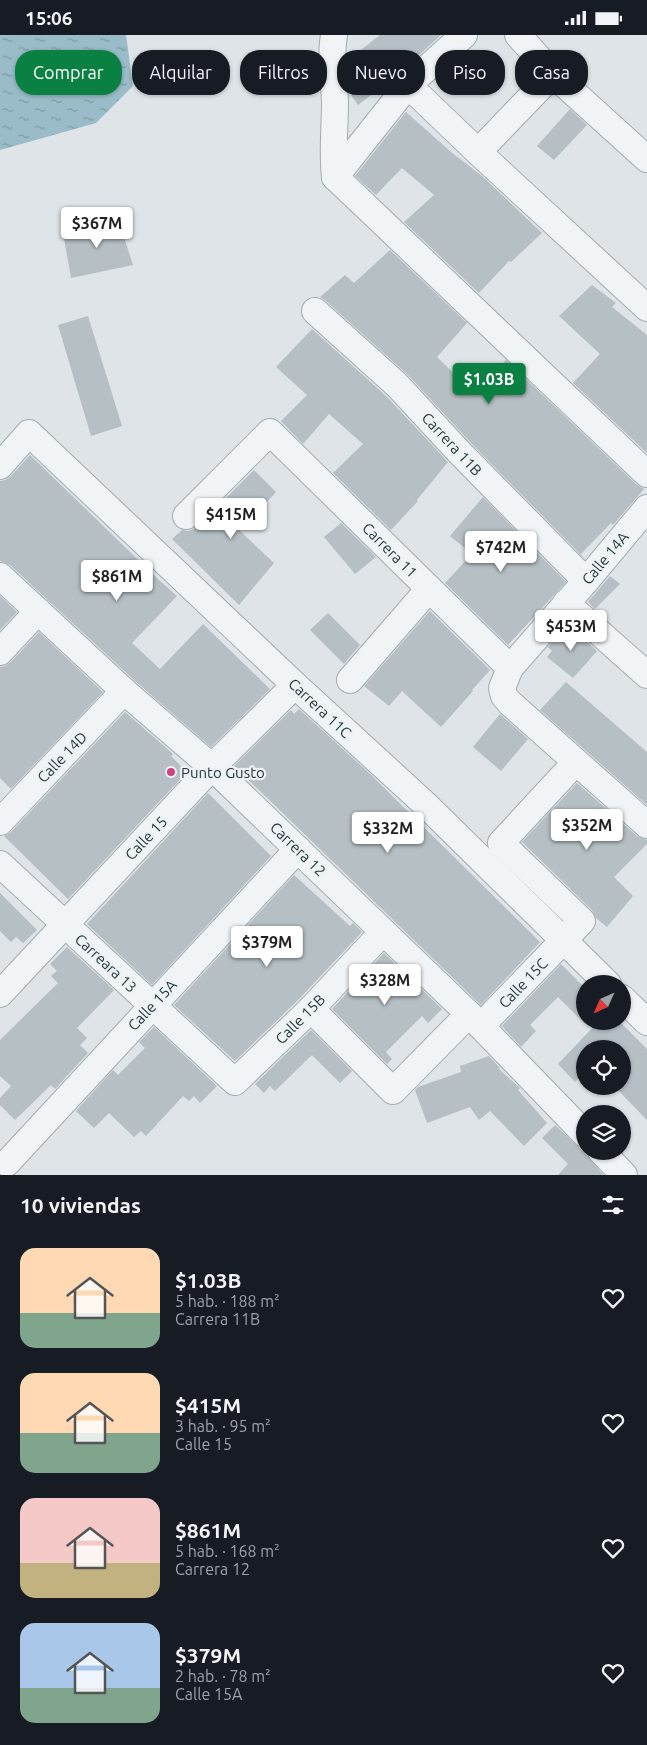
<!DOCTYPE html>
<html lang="es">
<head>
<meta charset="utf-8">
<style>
	:root { --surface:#171b24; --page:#242831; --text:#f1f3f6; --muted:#9ea1a6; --accent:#0b8043 }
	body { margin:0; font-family:Ubuntu,sans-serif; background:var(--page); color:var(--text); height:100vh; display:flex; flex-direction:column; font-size:19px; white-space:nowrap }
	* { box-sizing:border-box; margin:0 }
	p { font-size:16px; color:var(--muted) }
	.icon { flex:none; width:28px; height:28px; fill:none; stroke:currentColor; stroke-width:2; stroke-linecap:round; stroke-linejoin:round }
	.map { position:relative; height:1140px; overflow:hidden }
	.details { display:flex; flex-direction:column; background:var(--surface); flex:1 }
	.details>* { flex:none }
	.banner { position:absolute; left:15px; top:15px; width:618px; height:45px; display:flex; gap:10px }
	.needle { width:32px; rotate:225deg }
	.buttons { position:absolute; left:576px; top:940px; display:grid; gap:10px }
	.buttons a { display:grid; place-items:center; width:55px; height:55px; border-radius:50%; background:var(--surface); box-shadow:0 1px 4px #0004; font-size:25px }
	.price { position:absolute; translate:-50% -42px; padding:0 11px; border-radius:5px; background:#fff; color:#222; font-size:16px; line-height:32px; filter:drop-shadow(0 1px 2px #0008) }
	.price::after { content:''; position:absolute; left:50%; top:30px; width:15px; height:11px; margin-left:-8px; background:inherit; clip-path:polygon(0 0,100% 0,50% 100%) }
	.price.selected { background:var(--accent); color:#fff }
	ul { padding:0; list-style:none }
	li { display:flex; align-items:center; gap:15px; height:125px; padding:0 20px }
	li span { display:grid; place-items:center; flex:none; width:140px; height:100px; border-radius:15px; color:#555 }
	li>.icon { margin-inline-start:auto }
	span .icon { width:60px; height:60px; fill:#fffc; stroke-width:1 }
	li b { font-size:21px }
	h2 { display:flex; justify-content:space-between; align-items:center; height:60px; padding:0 20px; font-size:21px }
	.tag { padding:0 18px; border-radius:20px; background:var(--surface); box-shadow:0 1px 4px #0004; font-size:18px; line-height:45px }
	.tag.selected { background:var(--accent); color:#fff }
	.status { display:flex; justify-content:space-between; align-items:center; height:35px; padding:0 25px; background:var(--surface); direction:ltr }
	.status svg { height:14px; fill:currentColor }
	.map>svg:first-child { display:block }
	.water { fill:url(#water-ripples) }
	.building { fill:#b5bfc4 }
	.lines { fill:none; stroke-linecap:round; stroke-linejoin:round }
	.street-casing { stroke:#a3acb1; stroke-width:28 }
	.street { stroke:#f1f4f6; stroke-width:26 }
	.poi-dot { fill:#cd427c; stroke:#edf3f5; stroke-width:2 }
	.labels { text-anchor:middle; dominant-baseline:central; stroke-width:4.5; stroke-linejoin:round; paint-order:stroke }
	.street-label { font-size:15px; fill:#27363e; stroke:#edf3f5 }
	.poi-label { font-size:15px; fill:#27363e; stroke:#edf3f5; text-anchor:start }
</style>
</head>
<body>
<div class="status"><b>15:06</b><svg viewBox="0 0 49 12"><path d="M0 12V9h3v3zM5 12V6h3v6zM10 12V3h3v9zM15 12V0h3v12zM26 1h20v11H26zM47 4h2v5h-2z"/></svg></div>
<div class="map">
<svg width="647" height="1140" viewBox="0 0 647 1140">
	<defs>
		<pattern id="water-ripples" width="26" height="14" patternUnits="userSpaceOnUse" patternTransform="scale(1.25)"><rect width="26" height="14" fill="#99bcc8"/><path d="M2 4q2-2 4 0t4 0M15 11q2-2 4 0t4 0" fill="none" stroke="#7d9aa4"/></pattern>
	</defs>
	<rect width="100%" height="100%" fill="#dee4e7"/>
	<polygon class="water" points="0,0 126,0 133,51 96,88 0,115"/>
	<g class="building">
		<polygon points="380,0 441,0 398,39 358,70 349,57 347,26"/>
		<polygon points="570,74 587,90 554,125 537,111"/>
		<polygon points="406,77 451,117 482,141 542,198 511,227 509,226 479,258 404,187 434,160 402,133 376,160 355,141"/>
		<polygon points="118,184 133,230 71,243 63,198"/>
		<polygon points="390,215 467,288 437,322 476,360 506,325 637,450 644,454 613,490 611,488 581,519 585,524 471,408 408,340 325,265 320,262 345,240 354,248"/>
		<polygon points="592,250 616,268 612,272 647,300 647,418 573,348 600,319 559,281"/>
		<polygon points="88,281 122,391 91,401 58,290"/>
		<polygon points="312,294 386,361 448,427 417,465 418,466 391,495 333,438 363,409 329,379 303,409 281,386 307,360 276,332"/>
		<polygon points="30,420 159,545 177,561 132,608 160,634 203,589 270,654 211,712 134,645 10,530 0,526 0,446 5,445 11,441"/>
		<polygon points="254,435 276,457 240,496 274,528 239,570 172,504 182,495 189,496 197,492"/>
		<polygon points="483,462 566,547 508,610 445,548 472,519 450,501"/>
		<polygon points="341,488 376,522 355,539 324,502"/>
		<polygon points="610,541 620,549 595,574 588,567"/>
		<polygon points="0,561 17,577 0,595"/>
		<polygon points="430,576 490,635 472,655 473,656 441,692 402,656 389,671 364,651"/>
		<polygon points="328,578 360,610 344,629 310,595"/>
		<polygon points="568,590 597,616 573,643 547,622 552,616 548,612"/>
		<polygon points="39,597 103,657 11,754 0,743 0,632 5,631 11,627"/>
		<polygon points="566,647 647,717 647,770 540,675"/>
		<polygon points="299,674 368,737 540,907 481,970 234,731 291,675 294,679"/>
		<polygon points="125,677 173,719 171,721 187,737 68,864 4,801 11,797"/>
		<polygon points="500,679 528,704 501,736 473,712"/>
		<polygon points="577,748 637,801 647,805 647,809 614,842 633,861 607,892 596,883 592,875 522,807"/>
		<polygon points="208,758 271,821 152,950 87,889"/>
		<polygon points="294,840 350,891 353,888 362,897 300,963 235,1026 174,970"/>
		<polygon points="0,858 37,895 23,908 16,902 11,907 0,896"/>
		<polygon points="67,912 114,955 77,993 87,1003 80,1010 88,1018 55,1054 51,1050 15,1085 0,1070 0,1063 11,1051 0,1041 0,1005 58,948 51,941 57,936 50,929"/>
		<polygon points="384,918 442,974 428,988 422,981 386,1017 392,1024 387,1029 332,974"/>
		<polygon points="561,929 585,953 585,989 558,962 530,990 536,996 521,1012 502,991"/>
		<polygon points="599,986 619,986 647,1014 647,1085 614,1051 622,1051 622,1014 585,1014 585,1036 575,1047 558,1029"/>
		<polygon points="154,992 217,1051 200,1068 194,1061 189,1066 183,1061 146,1101 141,1096 134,1102 109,1078 94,1093 76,1076 113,1035 118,1040 145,1013 139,1007"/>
		<polygon points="311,995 352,1036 340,1048 312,1020 275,1056 270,1051 264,1058 255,1049"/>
		<polygon points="489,1021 500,1033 499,1034 520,1053 518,1055 547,1088 524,1111 490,1076 479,1085 470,1072 427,1088 415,1055 418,1052 461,1037 460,1031"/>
		<polygon points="555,1090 587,1120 603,1140 558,1140 568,1129 542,1103"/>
	</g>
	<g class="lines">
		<defs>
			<g id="street">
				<path d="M334,0c-4,23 0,44 1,67 0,25 -3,50 0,75"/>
				<polyline points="518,0 553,39 647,124"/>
				<polyline points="408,50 478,117 647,273"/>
				<polyline points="478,117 553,39"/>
				<polyline points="335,142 647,439"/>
				<polyline points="335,142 408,50 464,0"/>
				<polyline points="315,276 397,350 460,418 586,546"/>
				<polyline points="0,431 29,398 295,650 425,769 608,949"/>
				<polyline points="647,473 586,546 510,633 502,653 504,661 510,668 647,790"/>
				<polyline points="186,481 270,397 510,633"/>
				<polyline points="0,541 124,656 212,732 469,979 585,1099"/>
				<polyline points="566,568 647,640"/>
				<polyline points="0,617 38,576"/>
				<polyline points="350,645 429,554"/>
				<polyline points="0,787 124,656"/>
				<polyline points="0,829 235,1047 311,974 383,897"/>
				<polyline points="0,959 212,732 295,650"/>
				<polyline points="622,963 647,987"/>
				<polyline points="311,974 393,1056 469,979"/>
				<polyline points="481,991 582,886 501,808 575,728"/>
				<polyline points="601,1116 624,1140"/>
				<polyline points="7,1128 298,814"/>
			</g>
		</defs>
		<use href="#street" class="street-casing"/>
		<use href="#street" class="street"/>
	</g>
	<circle class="poi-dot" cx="171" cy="737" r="5"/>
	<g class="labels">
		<g class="street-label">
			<text transform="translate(452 409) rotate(47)">Carrera 11B</text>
			<text transform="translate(390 515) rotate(45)">Carrera 11</text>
			<text transform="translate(605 523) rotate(-50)">Calle 14A</text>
			<text transform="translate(320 673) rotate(43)">Carrera 11C</text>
			<text transform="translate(62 722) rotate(-46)">Calle 14D</text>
			<text transform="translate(146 803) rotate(-47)">Calle 15</text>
			<text transform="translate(298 814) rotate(44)">Carrera 12</text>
			<text transform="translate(106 928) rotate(43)">Carreara 13</text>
			<text transform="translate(523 948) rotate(-46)">Calle 15C</text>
			<text transform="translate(152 970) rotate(-47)">Calle 15A</text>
			<text transform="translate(300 984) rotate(-45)">Calle 15B</text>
		</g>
		<g class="poi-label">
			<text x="181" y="737">Punto Gusto</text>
		</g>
	</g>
</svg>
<div class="buttons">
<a><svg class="needle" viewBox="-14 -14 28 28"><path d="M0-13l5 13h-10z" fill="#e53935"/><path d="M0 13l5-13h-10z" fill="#9ea1a6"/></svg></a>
<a><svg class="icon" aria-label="locate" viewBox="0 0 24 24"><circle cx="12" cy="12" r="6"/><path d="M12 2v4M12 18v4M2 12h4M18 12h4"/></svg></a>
<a><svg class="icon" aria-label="layers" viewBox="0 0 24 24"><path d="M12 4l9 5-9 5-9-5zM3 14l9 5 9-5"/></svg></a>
</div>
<b class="price" style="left:97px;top:214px">$367M</b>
<b class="price selected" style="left:489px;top:370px">$1.03B</b>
<b class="price" style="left:231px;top:505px">$415M</b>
<b class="price" style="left:501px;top:538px">$742M</b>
<b class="price" style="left:117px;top:567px">$861M</b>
<b class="price" style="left:571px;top:617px">$453M</b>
<b class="price" style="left:587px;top:816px">$352M</b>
<b class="price" style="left:388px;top:819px">$332M</b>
<b class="price" style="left:267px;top:933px">$379M</b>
<b class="price" style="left:385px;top:971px">$328M</b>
<div class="banner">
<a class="tag selected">Comprar</a>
<a class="tag">Alquilar</a>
<a class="tag">Filtros</a>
<a class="tag">Nuevo</a>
<a class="tag">Piso</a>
<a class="tag">Casa</a>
</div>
</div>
<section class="details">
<h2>10 viviendas<svg class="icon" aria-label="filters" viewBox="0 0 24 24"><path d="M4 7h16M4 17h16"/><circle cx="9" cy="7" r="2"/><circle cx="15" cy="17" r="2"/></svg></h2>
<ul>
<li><span style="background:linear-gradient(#ffd9b3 65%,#7fa58c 0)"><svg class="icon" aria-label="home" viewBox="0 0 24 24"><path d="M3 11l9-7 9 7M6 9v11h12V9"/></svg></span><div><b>$1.03B</b><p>5 hab. · 188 m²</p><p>Carrera 11B</p></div><svg class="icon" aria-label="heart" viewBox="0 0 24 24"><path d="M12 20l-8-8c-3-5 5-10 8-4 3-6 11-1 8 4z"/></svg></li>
<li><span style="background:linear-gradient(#ffd9b3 60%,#7fa58c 0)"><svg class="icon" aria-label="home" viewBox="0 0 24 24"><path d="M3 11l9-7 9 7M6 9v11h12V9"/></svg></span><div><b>$415M</b><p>3 hab. · 95 m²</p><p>Calle 15</p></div><svg class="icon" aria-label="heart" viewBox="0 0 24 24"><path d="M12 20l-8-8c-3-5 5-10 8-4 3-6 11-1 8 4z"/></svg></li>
<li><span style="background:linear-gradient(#f6c9c9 65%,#c2b280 0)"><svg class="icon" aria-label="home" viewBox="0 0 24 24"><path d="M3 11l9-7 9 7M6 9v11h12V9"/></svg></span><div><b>$861M</b><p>5 hab. · 168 m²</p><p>Carrera 12</p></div><svg class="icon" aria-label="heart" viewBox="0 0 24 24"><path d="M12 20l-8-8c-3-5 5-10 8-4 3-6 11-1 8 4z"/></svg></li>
<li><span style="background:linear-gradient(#a9c7e8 65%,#7fa58c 0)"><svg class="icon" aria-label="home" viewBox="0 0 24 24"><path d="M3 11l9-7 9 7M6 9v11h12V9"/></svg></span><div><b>$379M</b><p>2 hab. · 78 m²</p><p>Calle 15A</p></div><svg class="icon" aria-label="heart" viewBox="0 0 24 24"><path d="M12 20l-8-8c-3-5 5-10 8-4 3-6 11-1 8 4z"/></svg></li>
</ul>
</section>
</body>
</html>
